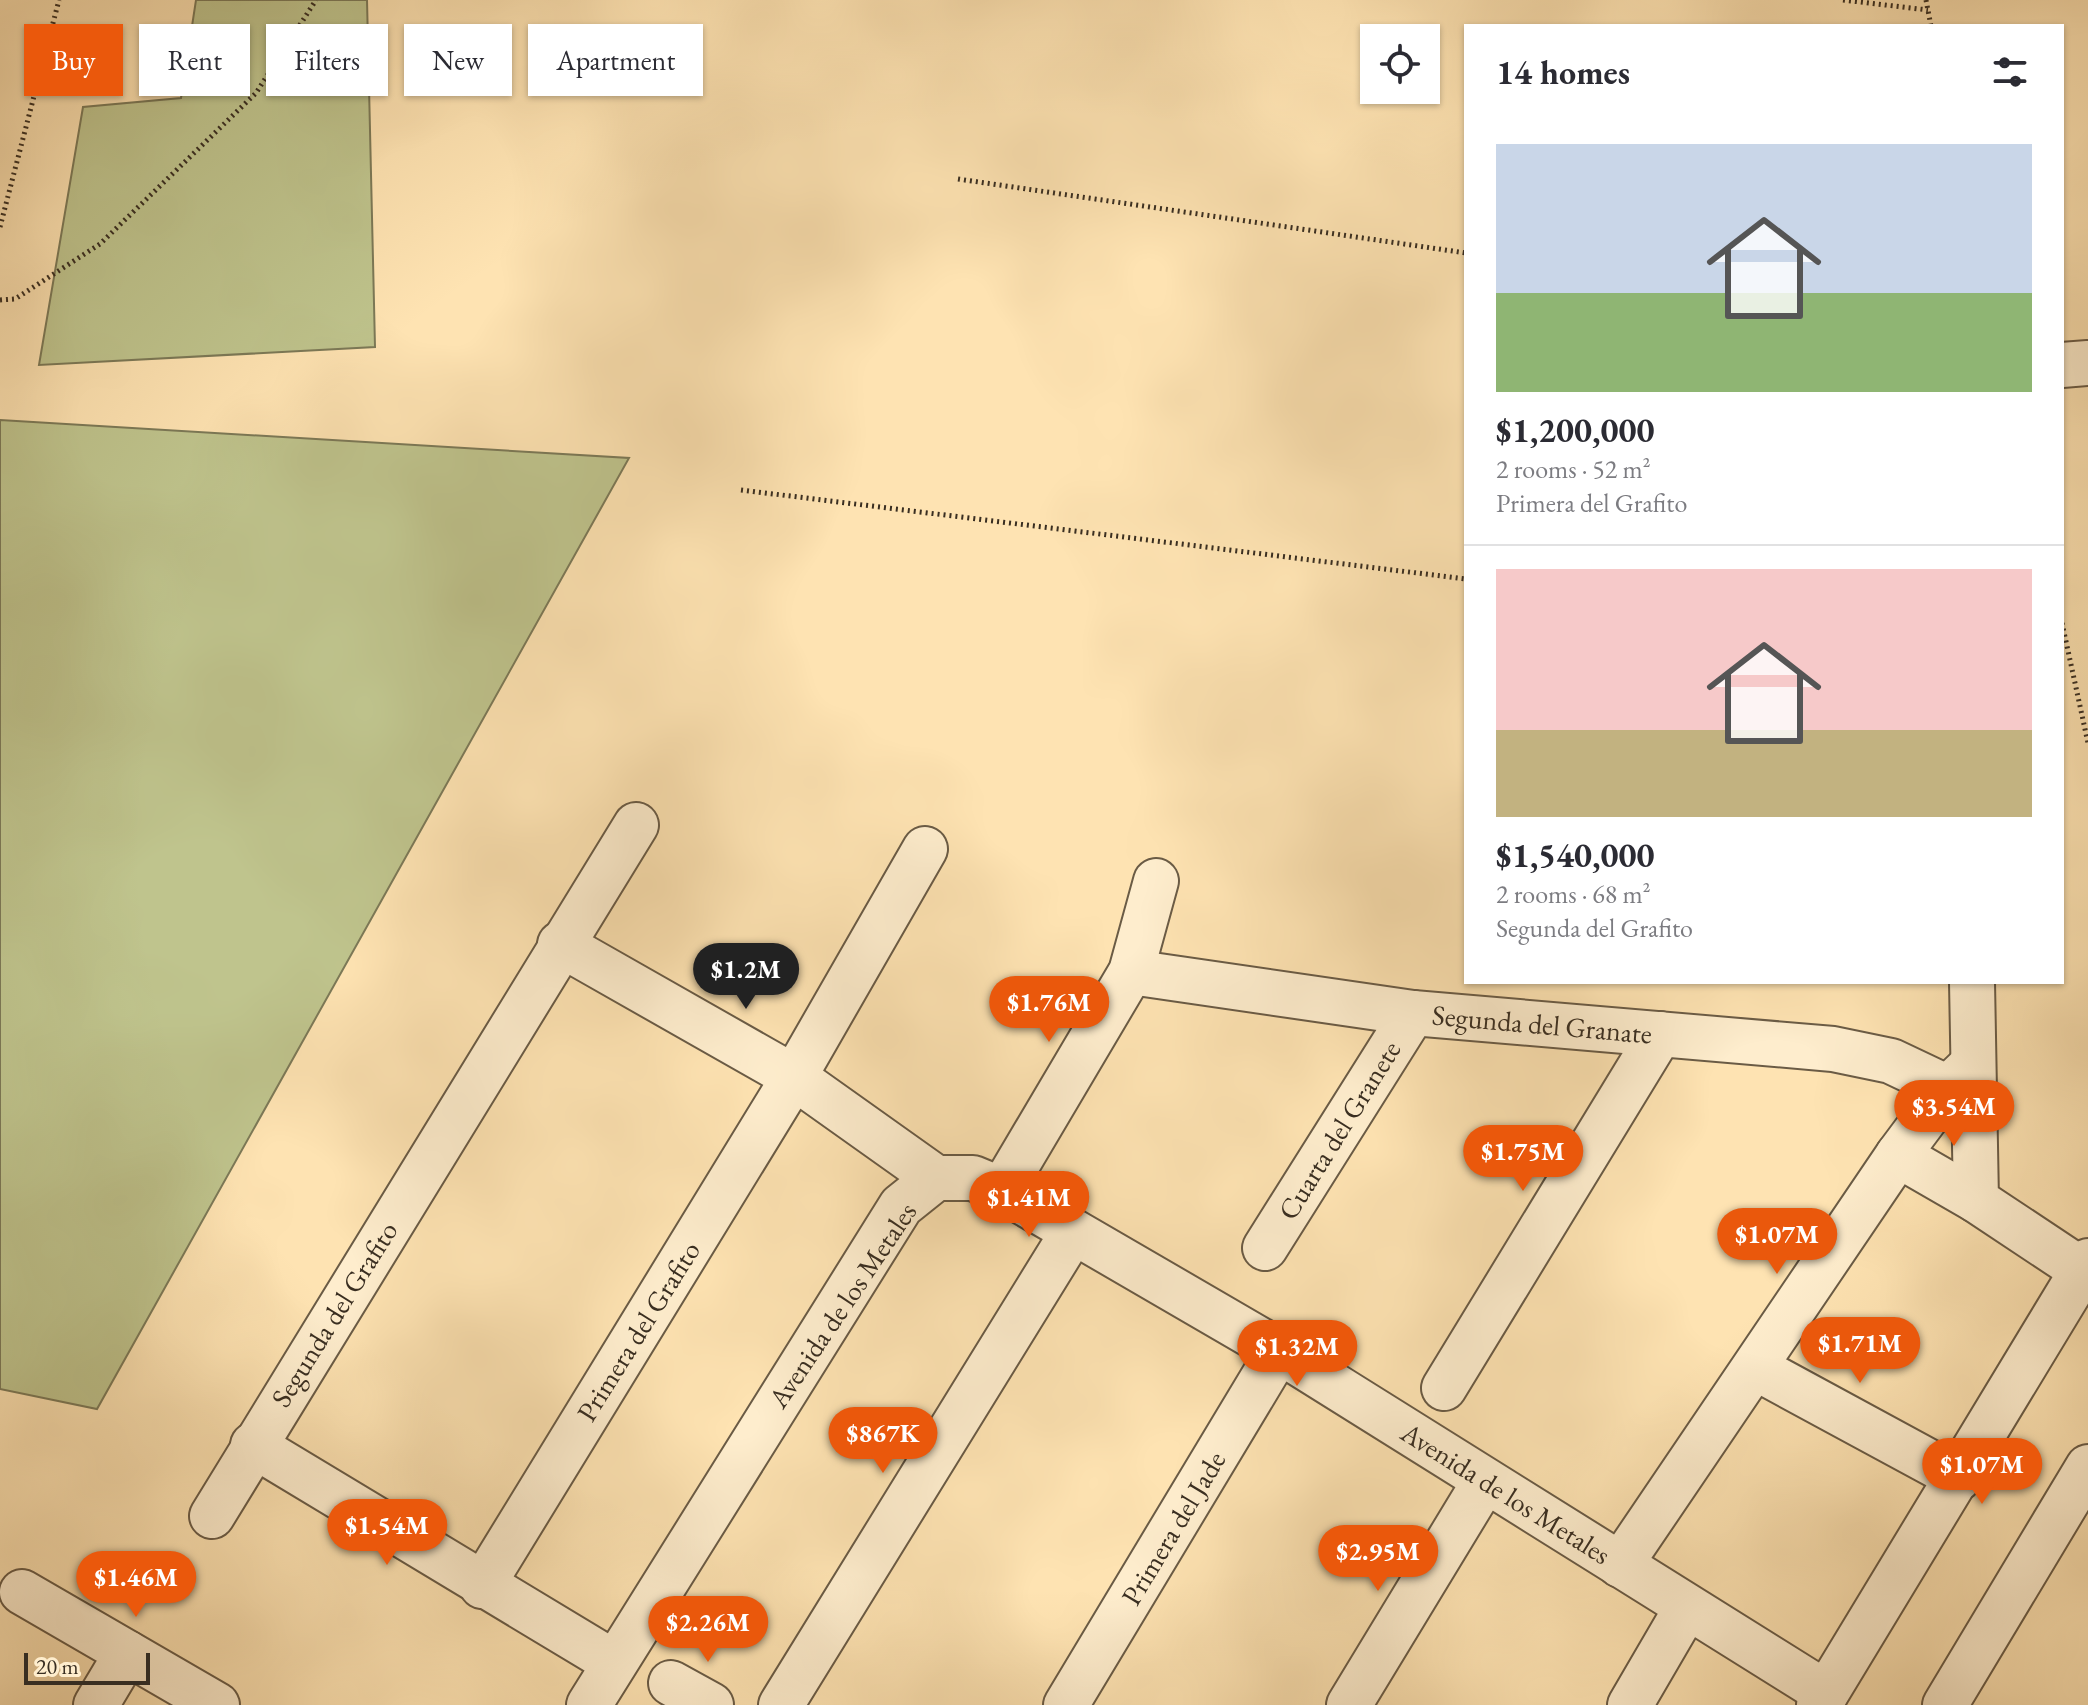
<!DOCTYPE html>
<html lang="en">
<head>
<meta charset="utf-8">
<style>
	:root { --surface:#fff; --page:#f7f7f7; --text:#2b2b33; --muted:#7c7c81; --line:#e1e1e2; --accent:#ea580c }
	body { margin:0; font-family:"EB Garamond",serif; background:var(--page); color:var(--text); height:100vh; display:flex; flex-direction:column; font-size:30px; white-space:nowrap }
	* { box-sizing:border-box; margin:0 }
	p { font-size:26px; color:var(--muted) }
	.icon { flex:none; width:44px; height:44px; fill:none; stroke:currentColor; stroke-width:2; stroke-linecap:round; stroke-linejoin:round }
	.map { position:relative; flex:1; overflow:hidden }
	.sheet { position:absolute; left:1464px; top:24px; width:600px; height:960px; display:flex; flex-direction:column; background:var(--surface); border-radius:0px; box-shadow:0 2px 6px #0004 }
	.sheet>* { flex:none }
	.banner { position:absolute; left:24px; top:24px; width:760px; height:72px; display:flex; gap:16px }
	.tools { position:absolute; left:1360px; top:24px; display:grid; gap:16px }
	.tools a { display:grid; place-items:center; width:80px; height:80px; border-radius:0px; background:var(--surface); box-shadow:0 2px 6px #0004; font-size:40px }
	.scale { position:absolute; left:24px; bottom:20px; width:126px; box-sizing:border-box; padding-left:8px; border:4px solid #392e21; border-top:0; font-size:22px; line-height:28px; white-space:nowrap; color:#392e21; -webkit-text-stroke:6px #feedcd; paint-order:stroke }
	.price { position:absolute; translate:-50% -68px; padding:0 18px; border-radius:28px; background:var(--accent); color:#fff; font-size:26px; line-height:52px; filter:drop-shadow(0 2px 4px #0008) }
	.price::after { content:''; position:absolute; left:50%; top:48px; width:24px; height:18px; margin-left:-12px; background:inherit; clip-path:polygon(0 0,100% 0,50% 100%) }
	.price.current { background:#222; color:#fff }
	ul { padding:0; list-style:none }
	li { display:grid; align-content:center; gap:16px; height:424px; padding:0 32px }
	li+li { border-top:2px solid var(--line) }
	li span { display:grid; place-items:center; height:248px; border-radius:0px; color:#555 }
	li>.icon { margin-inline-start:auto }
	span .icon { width:144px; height:144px; fill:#fffc; stroke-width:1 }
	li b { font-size:34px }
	h2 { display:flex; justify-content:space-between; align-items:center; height:96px; padding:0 32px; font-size:34px }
	.tag { padding:0 28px; border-radius:0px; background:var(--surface); box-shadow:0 2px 6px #0004; font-size:28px; line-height:72px }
	.tag.current { background:var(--accent); color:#fff }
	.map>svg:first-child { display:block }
	.green { fill:#bfc48d; stroke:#7c7957; stroke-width:2 }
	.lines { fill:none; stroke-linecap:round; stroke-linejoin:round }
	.minor-casing { stroke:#6a5b45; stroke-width:48 }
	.path { stroke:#392e21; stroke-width:5; stroke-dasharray:2 4; stroke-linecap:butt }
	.minor { stroke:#feedcd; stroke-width:44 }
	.labels { text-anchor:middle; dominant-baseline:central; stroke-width:6; stroke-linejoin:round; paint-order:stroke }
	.street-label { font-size:28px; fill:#392e21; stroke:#feedcd }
</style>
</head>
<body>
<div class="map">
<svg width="2088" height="1705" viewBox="0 0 2088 1705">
	<rect width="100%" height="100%" fill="#fee3b2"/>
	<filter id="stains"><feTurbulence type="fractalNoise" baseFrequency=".0025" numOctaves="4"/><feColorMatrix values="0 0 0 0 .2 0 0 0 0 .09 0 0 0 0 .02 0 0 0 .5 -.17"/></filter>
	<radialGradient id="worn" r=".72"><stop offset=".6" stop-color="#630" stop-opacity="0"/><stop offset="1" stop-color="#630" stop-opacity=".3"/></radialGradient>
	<g class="green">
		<polygon points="196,0 367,0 375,347 39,365 83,107 181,98"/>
		<polygon points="0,420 629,458 97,1409 0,1389"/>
	</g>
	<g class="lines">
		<defs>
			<g id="minor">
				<polyline points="2062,365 2088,363"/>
				<polyline points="560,944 794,1077 936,1178"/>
				<polyline points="1131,972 1413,1013 1833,1049 1891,1061 1948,1088"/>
				<polyline points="1972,982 1976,1200 2080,1269"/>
				<polyline points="1898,1155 1976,1200"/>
				<polyline points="1002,1190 1131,972 1156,881"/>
				<polyline points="1265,1248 1413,1013"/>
				<polyline points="1756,1368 1959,1478"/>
				<polyline points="1444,1388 1660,1034"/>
				<polyline points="253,1445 613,1662"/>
				<polyline points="212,1516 636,825"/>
				<polyline points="1620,1565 1898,1155 1948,1088 1972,1065"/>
				<polyline points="482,1586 794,1077 925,849"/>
				<polyline points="22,1592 217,1705"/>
				<polyline points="671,1683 711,1705"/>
				<polyline points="96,1705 127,1653"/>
				<polyline points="589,1705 901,1206 936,1178 973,1178 1002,1190 1279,1351 1826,1693"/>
				<polyline points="781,1705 1073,1232"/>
				<polyline points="1066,1705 1279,1351"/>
				<polyline points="1349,1705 1485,1481"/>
				<polyline points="1630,1705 1686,1609"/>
				<polyline points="1819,1705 2088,1261"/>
				<polyline points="1945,1705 2088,1467"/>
			</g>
		</defs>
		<use href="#minor" class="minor-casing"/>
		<g class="path">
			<polyline points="1843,0 1928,10"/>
			<polyline points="1926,0 1931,26"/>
			<polyline points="958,179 1466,253"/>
			<polyline points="0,227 59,0"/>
			<polyline points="0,300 15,299 100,244 256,93 316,0"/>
			<polyline points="741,490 1466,579"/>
			<polyline points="2062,623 2088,743"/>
		</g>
		<use href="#minor" class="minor"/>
	</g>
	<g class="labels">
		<g class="street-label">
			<text transform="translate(1542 1024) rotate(5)">Segunda del Granate</text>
			<text transform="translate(1339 1130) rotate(-58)">Cuarta del Granete</text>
			<text transform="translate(842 1305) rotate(-56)">Avenida de los Metales</text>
			<text transform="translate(334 1314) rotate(-58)">Segunda del Grafito</text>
			<text transform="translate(638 1331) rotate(-58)">Primera del Grafito</text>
			<text transform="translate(1506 1493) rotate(32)">Avenida de los Metales</text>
			<text transform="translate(1173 1528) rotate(-59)">Primera del Jade</text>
		</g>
	</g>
	<rect width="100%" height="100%" filter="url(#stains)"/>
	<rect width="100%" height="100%" fill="url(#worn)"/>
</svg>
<div class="tools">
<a><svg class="icon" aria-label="locate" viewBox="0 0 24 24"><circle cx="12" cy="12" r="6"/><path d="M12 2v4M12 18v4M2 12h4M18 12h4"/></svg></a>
</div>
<div class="scale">20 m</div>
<b class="price current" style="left:746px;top:1011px">$1.2M</b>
<b class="price" style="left:1049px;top:1044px">$1.76M</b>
<b class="price" style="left:1954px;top:1148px">$3.54M</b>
<b class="price" style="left:1523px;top:1193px">$1.75M</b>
<b class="price" style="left:1029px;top:1239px">$1.41M</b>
<b class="price" style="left:1777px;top:1276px">$1.07M</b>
<b class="price" style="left:1860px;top:1385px">$1.71M</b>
<b class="price" style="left:1297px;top:1388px">$1.32M</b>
<b class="price" style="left:883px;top:1475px">$867K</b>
<b class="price" style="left:1982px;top:1506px">$1.07M</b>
<b class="price" style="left:387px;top:1567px">$1.54M</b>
<b class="price" style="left:1378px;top:1593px">$2.95M</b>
<b class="price" style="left:136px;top:1619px">$1.46M</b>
<b class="price" style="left:708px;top:1664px">$2.26M</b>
<div class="banner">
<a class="tag current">Buy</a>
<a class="tag">Rent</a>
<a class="tag">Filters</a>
<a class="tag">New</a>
<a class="tag">Apartment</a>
</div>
<section class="sheet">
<h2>14 homes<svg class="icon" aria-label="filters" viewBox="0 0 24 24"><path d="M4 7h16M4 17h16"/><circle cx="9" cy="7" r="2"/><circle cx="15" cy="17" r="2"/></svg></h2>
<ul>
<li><span style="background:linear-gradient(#c9d6e8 60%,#8fb573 0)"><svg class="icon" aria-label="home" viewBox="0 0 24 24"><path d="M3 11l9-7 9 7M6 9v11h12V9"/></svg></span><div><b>$1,200,000</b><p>2 rooms · 52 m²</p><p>Primera del Grafito</p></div></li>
<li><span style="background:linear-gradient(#f6c9c9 65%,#c2b280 0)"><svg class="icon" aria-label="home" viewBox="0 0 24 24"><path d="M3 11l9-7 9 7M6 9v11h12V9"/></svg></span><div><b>$1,540,000</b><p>2 rooms · 68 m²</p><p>Segunda del Grafito</p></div></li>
</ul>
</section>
</div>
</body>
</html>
